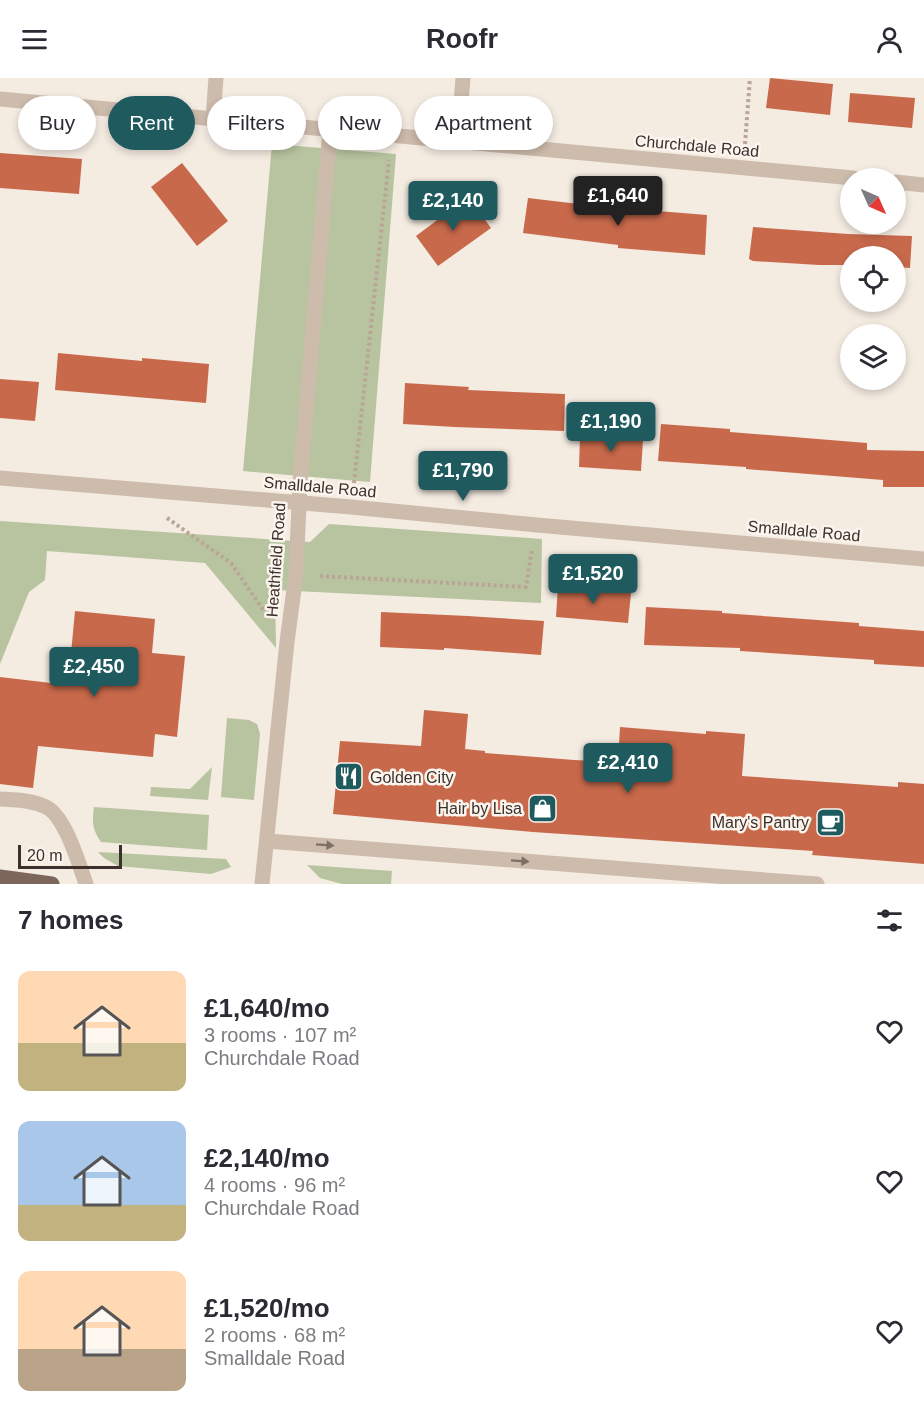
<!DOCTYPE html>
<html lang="en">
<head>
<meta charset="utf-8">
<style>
	:root { --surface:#fff; --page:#f7f7f7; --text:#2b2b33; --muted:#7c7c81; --accent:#1f5a5e }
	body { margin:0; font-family:Arial,sans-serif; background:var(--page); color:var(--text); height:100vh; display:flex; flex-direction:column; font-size:22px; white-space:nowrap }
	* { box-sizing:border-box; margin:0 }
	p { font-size:20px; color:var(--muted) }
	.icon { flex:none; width:33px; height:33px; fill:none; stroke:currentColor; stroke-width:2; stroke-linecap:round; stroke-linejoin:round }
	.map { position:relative; height:806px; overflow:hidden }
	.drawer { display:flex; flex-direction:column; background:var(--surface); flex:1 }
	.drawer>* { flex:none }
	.guide { position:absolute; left:18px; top:18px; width:600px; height:54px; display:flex; gap:12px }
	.needle { width:39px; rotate:135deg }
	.controls { position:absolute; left:840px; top:90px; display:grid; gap:12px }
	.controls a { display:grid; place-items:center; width:66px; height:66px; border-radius:50%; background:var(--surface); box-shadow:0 3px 9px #0003; font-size:30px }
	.scale { position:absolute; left:18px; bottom:15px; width:104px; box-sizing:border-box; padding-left:6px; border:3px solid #3b302b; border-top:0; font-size:16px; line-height:21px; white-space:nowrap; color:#3b302b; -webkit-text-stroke:4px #fbf5ee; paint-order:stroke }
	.price { position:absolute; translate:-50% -51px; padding:0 14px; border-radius:6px; background:var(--accent); color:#fff; font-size:20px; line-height:39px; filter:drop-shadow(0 2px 3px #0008) }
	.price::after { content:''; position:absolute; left:50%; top:36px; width:18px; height:14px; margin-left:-9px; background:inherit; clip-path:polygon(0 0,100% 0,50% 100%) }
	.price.active { background:#222; color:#fff }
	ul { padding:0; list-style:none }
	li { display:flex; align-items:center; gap:18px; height:150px; padding:0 18px }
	li span { display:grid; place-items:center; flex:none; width:168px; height:120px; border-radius:12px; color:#555 }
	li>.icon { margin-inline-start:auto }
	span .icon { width:72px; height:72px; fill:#fffc; stroke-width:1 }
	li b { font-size:26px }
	h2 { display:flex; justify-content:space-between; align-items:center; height:72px; padding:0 18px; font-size:26px }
	.tag { padding:0 21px; border-radius:27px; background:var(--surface); box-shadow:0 3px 9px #0003; font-size:21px; line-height:54px }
	.tag.active { background:var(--accent); color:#fff }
	header { display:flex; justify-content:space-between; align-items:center; height:78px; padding:0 18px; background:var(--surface); font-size:27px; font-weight:700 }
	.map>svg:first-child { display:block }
	.green { fill:#b8c4a0 }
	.building { fill:#c8694b }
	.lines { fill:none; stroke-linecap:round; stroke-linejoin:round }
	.path { stroke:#b9a596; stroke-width:4; stroke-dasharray:3 3; stroke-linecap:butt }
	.minor { stroke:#cdbbac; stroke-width:15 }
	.major { stroke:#7d675c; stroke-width:15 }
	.oneway { fill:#7d6f65 }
	.labels { text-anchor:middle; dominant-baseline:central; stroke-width:5; stroke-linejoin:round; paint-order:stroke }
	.street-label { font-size:16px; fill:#3b302b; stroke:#fbf5ee }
	.poi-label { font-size:16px; fill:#3b302b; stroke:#fbf5ee; text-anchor:end }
</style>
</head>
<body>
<header><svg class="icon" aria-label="menu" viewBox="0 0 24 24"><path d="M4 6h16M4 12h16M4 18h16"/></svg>Roofr<svg class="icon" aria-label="person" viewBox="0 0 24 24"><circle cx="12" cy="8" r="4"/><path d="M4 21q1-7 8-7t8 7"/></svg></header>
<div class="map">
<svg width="924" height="806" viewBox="0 0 924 806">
	<rect width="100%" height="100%" fill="#f4ebe1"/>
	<g class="green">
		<polygon points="272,66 396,76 370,404 243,393"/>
		<polygon points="0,443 310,464 329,446 542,461 541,525 275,512 276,570 205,485 47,473 45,502 29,514 0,586"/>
		<polygon points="227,640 249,642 257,646 260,656 254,722 221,719"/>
		<polygon points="212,689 208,722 150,718 151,709 190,711"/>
		<path d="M94,729l115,8 -2,35 -106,-8c-9,-13 -9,-20 -7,-35z"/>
		<polygon points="98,774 226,781 231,789 211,796 118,788 104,780"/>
		<polygon points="307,787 392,793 391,806 342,806 320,800"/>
	</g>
	<g class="building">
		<polygon points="770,0 833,6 830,37 766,30"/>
		<polygon points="850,15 915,20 912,50 848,44"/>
		<polygon points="0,75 82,81 79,116 0,110"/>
		<polygon points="182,85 228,143 197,168 151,109"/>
		<polygon points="468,119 491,150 438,188 416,158"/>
		<polygon points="528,120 621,131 621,130 707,137 705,177 618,170 618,167 523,155"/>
		<polygon points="753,149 848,156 912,158 910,190 896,189 896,178 850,178 850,187 819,187 753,183 749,181"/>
		<polygon points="58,275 142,283 142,280 209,286 206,325 55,312"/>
		<polygon points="0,301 39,304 35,343 0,340"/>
		<polygon points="405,305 469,309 468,312 565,316 564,353 455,349 403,346"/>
		<polygon points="661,346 730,351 730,354 867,365 867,372 924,373 924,409 883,409 883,402 746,391 746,389 658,383"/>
		<polygon points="580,357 643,362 641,393 579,389"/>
		<polygon points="558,508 631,515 628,545 556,539"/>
		<polygon points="646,529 722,533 722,535 859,545 859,548 924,553 924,589 874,586 874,582 740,573 740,570 644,567"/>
		<polygon points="75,533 155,541 152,575 185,578 177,659 155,656 153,679 38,668 33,710 0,706 0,599 68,607"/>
		<polygon points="381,534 468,538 544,543 541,577 444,570 444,572 380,569"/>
		<polygon points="424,632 468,636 465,671 485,673 485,675 574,682 618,684 620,649 706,656 706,653 745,656 742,698 898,709 898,704 924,706 924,786 812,777 813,773 533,754 333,736 340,663 421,668"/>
	</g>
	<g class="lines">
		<g class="path">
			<polyline points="745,66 750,0"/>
			<polyline points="354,405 389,82"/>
			<polyline points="167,440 231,485 264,533"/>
			<polyline points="320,498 526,509 532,471"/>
		</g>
		<g class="minor">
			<polyline points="0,21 853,100"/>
			<polyline points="213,41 216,0"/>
			<polyline points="458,63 463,0"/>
			<polyline points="896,104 924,107"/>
			<polyline points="0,400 351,429 537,447 924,481"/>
			<path d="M0,721c16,1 31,1 46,8 19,9 33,57 40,77"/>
			<polyline points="267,763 817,806"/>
			<polyline points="262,806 287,564 296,496 300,404 330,52"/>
		</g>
		<polyline class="major" points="0,799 52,806"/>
	</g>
	<defs><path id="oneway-solid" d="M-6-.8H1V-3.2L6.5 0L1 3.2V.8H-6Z" transform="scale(1.5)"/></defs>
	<g class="oneway">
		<use href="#oneway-solid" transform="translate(325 767) rotate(4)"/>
		<use href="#oneway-solid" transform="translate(520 783) rotate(4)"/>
	</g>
	<defs>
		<symbol id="restaurant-square" viewBox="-11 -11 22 22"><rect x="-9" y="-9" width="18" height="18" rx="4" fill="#1f5a5e" stroke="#fbf5ee"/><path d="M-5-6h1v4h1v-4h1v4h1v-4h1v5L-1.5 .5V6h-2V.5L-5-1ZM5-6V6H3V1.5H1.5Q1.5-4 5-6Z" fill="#fff"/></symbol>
		<symbol id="shop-square" viewBox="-11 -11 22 22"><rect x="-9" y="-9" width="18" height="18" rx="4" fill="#1f5a5e" stroke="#fbf5ee"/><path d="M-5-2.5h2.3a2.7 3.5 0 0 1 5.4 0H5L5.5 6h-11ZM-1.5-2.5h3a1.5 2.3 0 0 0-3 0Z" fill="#fff"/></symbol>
		<symbol id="cafe-square" viewBox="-11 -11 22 22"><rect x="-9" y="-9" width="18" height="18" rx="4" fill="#1f5a5e" stroke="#fbf5ee"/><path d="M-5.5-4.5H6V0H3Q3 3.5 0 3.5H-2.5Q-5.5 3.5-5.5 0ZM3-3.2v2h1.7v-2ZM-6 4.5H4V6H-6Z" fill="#fff"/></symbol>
	</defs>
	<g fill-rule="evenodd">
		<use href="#restaurant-square" x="332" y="682" width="33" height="33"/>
		<use href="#shop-square" x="526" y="714" width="33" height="33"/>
		<use href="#cafe-square" x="814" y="728" width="33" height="33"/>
	</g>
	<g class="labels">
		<g class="street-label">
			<text transform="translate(697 68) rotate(5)">Churchdale Road</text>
			<text transform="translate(320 409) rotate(5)">Smalldale Road</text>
			<text transform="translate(804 453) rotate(5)">Smalldale Road</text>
			<text transform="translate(276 482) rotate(-86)">Heathfield Road</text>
		</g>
		<g class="poi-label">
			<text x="370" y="699" text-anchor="start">Golden City</text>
			<text x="522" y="730">Hair by Lisa</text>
			<text x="809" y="744">Mary's Pantry</text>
		</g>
	</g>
</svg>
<div class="controls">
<a><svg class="needle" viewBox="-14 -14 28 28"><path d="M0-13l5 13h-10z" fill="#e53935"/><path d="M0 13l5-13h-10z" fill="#7c7c81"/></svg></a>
<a><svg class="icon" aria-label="locate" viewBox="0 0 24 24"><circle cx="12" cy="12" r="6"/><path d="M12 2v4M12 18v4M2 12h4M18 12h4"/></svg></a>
<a><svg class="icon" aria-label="layers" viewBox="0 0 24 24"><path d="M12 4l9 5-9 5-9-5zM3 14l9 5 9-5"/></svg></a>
</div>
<div class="scale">20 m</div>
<b class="price active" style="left:618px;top:149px">£1,640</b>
<b class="price" style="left:453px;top:154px">£2,140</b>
<b class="price" style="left:611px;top:375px">£1,190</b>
<b class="price" style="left:463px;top:424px">£1,790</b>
<b class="price" style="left:593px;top:527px">£1,520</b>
<b class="price" style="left:94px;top:620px">£2,450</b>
<b class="price" style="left:628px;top:716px">£2,410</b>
<div class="guide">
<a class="tag">Buy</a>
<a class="tag active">Rent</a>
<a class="tag">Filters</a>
<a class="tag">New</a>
<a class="tag">Apartment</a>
</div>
</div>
<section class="drawer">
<h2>7 homes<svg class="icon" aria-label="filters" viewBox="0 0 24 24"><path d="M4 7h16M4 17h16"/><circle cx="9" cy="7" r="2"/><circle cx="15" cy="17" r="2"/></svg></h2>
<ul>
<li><span style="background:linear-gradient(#ffd9b3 60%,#c2b280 0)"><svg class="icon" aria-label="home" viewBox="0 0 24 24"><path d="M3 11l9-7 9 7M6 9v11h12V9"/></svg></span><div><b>£1,640/mo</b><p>3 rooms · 107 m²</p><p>Churchdale Road</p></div><svg class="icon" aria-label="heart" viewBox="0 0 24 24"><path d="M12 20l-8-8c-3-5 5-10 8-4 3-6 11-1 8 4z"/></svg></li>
<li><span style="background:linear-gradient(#a9c7e8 70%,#c2b280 0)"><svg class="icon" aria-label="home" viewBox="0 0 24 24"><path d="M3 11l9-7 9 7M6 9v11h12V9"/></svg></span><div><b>£2,140/mo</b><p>4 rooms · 96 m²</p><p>Churchdale Road</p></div><svg class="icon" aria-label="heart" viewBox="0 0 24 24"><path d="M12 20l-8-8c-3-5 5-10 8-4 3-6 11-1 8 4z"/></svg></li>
<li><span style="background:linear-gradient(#ffd9b3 65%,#b9a48a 0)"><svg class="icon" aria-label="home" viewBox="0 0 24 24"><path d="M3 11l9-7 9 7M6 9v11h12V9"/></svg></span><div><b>£1,520/mo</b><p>2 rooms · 68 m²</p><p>Smalldale Road</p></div><svg class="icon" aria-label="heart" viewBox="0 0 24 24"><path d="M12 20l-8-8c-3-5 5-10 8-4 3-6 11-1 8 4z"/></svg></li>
</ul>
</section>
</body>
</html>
